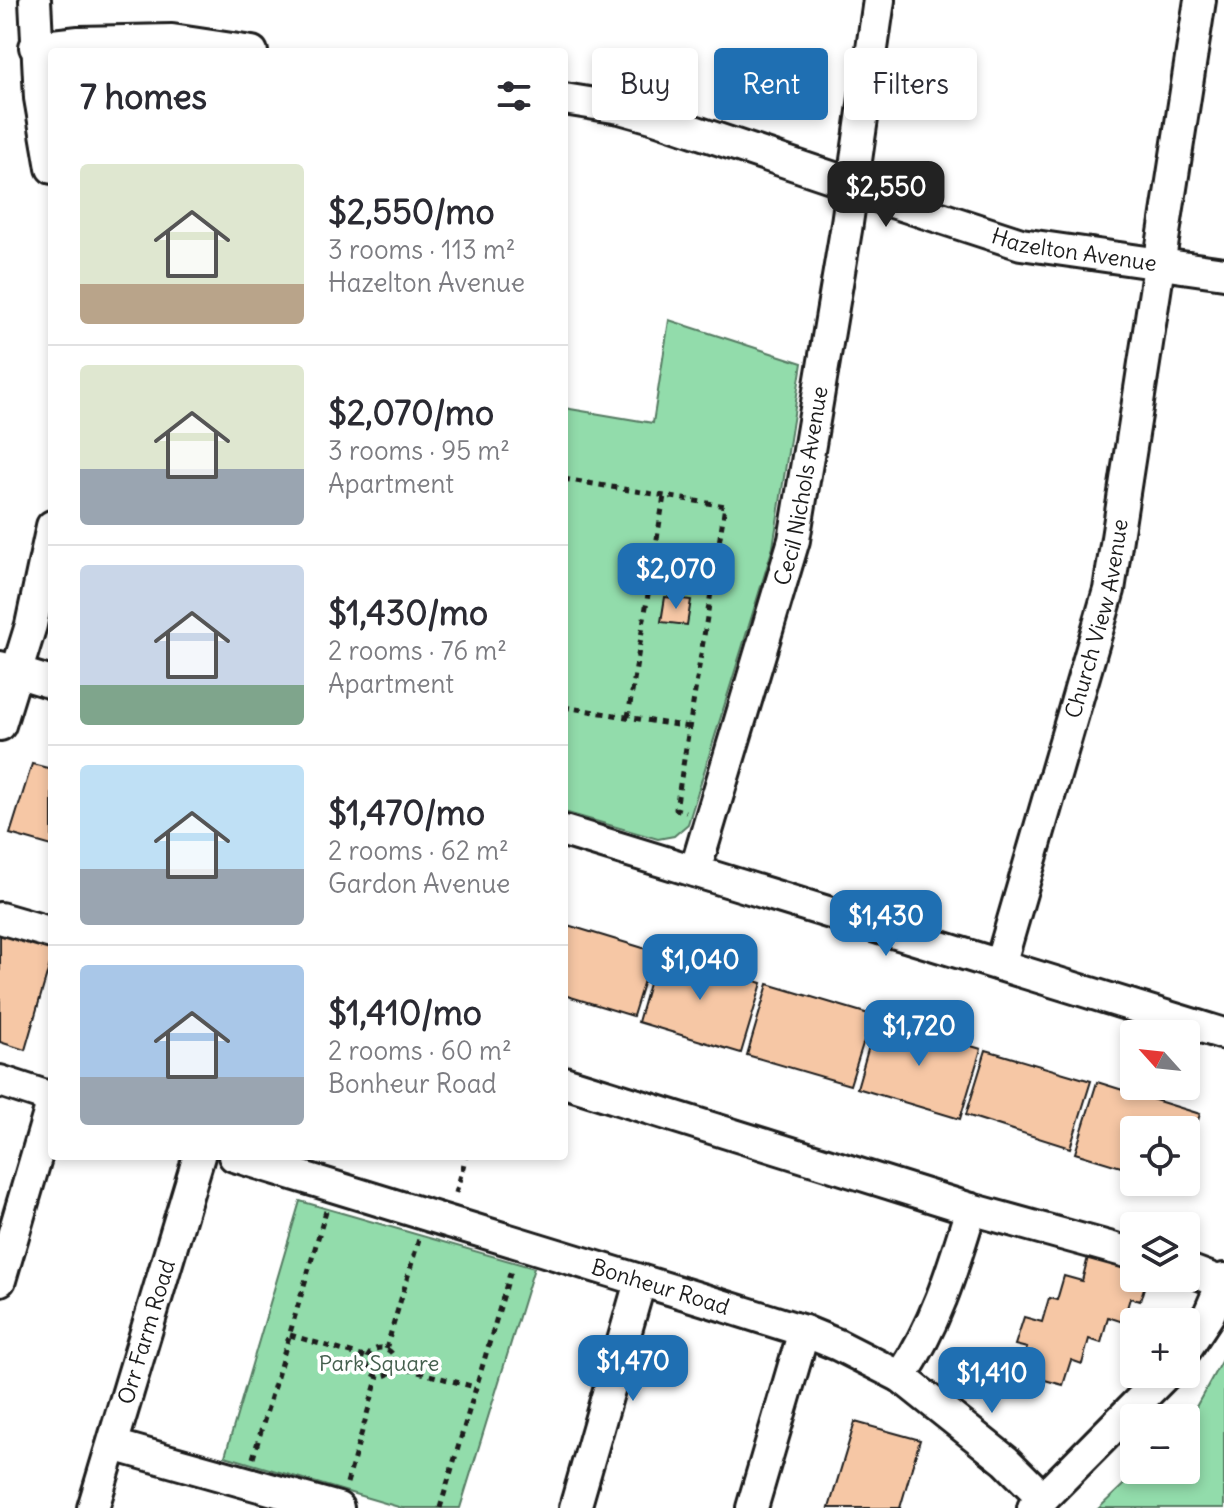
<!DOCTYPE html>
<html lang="en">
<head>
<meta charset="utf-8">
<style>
	:root { --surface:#fff; --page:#f2f2f3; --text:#2b2b33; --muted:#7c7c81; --line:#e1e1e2; --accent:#1f6fb2 }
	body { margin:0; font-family:Delius,sans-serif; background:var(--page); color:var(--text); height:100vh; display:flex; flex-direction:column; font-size:30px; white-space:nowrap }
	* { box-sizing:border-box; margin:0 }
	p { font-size:26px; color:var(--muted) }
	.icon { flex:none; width:44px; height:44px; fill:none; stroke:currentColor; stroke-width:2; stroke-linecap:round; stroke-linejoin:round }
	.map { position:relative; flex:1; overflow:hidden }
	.details { position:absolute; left:48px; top:48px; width:520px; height:1112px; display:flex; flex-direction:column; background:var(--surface); border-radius:8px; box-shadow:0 4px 12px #0003 }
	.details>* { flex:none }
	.hud { position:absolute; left:592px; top:48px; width:512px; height:72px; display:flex; gap:16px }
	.needle { width:52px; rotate:297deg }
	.controls { position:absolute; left:1120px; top:1020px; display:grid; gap:16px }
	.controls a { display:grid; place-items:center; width:80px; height:80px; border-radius:8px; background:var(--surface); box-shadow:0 4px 12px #0003; font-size:40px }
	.price { position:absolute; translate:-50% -68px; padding:0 18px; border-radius:16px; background:var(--accent); color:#fff; font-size:26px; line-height:52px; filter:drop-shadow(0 2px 4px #0008) }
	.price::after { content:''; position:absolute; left:50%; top:48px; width:24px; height:18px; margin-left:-12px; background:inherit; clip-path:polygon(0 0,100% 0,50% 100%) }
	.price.active { background:#222; color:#fff }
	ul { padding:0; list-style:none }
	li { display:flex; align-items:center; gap:24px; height:200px; padding:0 32px }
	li+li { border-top:2px solid var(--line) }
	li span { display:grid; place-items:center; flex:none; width:224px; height:160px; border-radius:8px; color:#555 }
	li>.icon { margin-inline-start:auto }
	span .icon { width:96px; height:96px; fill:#fffc; stroke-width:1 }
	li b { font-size:34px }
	h2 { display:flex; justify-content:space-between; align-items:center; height:96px; padding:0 32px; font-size:34px }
	.tag { padding:0 28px; border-radius:8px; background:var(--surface); box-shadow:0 4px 12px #0003; font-size:28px; line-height:72px }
	.tag.active { background:var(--accent); color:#fff }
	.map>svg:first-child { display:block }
	.green { fill:#92dcab; stroke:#577c64; stroke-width:2 }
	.building { fill:#f6c7a5; stroke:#1c1c1c; stroke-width:2 }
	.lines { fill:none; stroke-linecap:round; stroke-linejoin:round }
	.minor-casing { stroke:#1c1c1c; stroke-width:36 }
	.path { stroke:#1c1c1c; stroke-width:5; stroke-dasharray:6 6; stroke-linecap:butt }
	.minor { stroke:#fff; stroke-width:30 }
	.labels { text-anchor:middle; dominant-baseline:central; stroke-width:7; stroke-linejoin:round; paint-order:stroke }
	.street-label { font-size:22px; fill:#1c1c1c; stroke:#fff }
	.park-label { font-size:22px; fill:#455f4e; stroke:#fff }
</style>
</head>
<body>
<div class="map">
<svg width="1224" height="1508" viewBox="0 0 1224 1508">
	<rect width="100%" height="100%" fill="#fff"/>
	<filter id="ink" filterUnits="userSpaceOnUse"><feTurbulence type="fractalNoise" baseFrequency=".0125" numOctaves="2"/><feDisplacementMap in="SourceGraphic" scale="16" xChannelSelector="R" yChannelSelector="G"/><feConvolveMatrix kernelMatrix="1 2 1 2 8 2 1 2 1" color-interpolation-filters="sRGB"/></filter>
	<g filter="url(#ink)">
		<g class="green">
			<polygon points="669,320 802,363 773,547 688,824 674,836 658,839 564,812 564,408 653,423"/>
			<polygon points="300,1201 534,1268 460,1508 402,1508 225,1456"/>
			<polygon points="1224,1356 1224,1508 1099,1508 1139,1470 1186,1470 1186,1425"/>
		</g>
		<g class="building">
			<polygon points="665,597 691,600 687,625 661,622"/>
			<polygon points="32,764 52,769 52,846 10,834"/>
			<polygon points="564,924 653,951 633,1016 564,995"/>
			<polygon points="0,929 52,944 52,957 25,1050 0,1042"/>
			<polygon points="658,952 762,983 741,1053 638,1022"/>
			<polygon points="768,984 872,1015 850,1085 747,1055"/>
			<polygon points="877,1018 981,1049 960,1119 857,1088"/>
			<polygon points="986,1050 1091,1081 1070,1148 966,1115"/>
			<polygon points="1097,1082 1200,1114 1186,1159 1186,1130 1134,1130 1134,1171 1075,1153"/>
			<polygon points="1088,1257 1134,1271 1134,1278 1147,1278 1140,1301 1130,1298 1123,1322 1108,1317 1101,1343 1089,1339 1082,1364 1071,1360 1063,1385 1019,1373 1027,1348 1015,1345 1024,1317 1042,1322 1049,1298 1057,1300 1064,1276 1082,1281"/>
			<polygon points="855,1422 920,1440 900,1508 829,1508"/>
		</g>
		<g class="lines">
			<defs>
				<g id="minor">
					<polyline points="35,0 40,98 52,168"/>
					<polyline points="35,47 79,42 172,40 252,52"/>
					<path id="s1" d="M564,99l56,9 32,9 200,67 34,16 135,44 203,29"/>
					<polyline points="0,667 52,683"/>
					<polyline points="0,725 31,625 52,526"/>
					<polyline points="564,831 1224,1034"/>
					<path id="s2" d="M695,871l99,-331 52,-310 33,-230"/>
					<polyline points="0,918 52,933"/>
					<path id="s3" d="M1000,965l109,-375 91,-590"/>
					<polyline points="0,1081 52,1098"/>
					<polyline points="564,1082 971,1209 1134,1254"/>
					<path id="s4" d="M234,1156l471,144 99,31 34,14 63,32 105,84 37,37"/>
					<polyline points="1186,1269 1223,1283"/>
					<polyline points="0,1280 52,1103"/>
					<polyline points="1186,1349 1209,1314 1224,1279"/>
					<path d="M901,1377c36,-55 51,-106 70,-168"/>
					<polyline points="113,1445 338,1508"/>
					<path id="s5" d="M93,1508l106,-352"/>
					<polyline points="575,1508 640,1282"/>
					<polyline points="752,1508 804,1331"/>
					<polyline points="1033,1508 1166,1374"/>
				</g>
			</defs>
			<use href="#minor" class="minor-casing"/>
			<g class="path">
				<polyline points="564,479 725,506 676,809 686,812"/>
				<polyline points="564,707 689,727"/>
				<polyline points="628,717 664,496"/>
				<polyline points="456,1193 466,1156"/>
				<polyline points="290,1335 368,1358"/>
				<circle cx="381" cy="1362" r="14"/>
				<polyline points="386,1349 419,1239"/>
				<polyline points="395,1366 475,1387"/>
				<polyline points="253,1458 326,1211"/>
				<polyline points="347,1483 378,1376"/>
				<polyline points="440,1508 512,1267"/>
			</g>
			<use href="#minor" class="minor"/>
		</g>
	</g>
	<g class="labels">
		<g class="street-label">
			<text stroke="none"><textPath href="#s1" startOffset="534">Hazelton Avenue</textPath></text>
			<text stroke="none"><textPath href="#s2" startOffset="400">Cecil Nichols Avenue</textPath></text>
			<text stroke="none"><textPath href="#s3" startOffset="360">Church View Avenue</textPath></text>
			<text stroke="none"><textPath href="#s4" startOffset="446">Bonheur Road</textPath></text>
			<text stroke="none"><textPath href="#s5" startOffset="184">Orr Farm Road</textPath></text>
		</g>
		<g class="park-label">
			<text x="379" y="1363">Park Square</text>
		</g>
	</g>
</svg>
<div class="controls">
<a><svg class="needle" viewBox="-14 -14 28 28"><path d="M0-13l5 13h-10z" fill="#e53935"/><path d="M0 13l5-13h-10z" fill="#7c7c81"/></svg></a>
<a><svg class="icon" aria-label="locate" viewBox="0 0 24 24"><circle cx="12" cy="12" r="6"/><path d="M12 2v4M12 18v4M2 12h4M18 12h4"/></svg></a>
<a><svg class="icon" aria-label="layers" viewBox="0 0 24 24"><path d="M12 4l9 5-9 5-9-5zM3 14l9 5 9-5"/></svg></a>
<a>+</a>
<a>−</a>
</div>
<b class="price active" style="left:886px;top:229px">$2,550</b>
<b class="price" style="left:676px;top:611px">$2,070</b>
<b class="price" style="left:886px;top:958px">$1,430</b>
<b class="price" style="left:700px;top:1002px">$1,040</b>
<b class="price" style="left:919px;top:1068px">$1,720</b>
<b class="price" style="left:633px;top:1403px">$1,470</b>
<b class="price" style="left:992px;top:1415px">$1,410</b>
<div class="hud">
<a class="tag">Buy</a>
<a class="tag active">Rent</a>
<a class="tag">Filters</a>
</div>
<section class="details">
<h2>7 homes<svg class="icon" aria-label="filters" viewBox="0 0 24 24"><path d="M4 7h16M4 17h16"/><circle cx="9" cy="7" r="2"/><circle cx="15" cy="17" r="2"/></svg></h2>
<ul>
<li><span style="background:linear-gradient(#dfe7d0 75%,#b9a48a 0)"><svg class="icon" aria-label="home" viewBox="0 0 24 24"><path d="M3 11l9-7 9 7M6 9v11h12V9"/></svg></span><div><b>$2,550/mo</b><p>3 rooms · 113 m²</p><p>Hazelton Avenue</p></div></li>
<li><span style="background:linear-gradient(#dfe7d0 65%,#9aa5b1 0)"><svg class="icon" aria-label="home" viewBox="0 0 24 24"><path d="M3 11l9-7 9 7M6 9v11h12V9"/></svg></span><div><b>$2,070/mo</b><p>3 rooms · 95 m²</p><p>Apartment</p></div></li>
<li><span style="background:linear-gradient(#c9d6e8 75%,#7fa58c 0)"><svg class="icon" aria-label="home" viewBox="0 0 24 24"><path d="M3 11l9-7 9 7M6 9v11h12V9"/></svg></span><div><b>$1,430/mo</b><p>2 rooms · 76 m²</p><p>Apartment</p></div></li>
<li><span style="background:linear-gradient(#bfe0f5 65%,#9aa5b1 0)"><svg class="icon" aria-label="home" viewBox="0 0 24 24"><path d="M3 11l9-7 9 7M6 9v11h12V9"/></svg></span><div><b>$1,470/mo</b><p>2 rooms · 62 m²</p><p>Gardon Avenue</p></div></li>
<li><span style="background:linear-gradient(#a9c7e8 70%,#9aa5b1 0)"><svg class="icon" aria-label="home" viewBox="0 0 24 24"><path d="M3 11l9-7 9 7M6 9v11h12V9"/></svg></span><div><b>$1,410/mo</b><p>2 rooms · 60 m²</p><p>Bonheur Road</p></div></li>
</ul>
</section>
</div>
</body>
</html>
